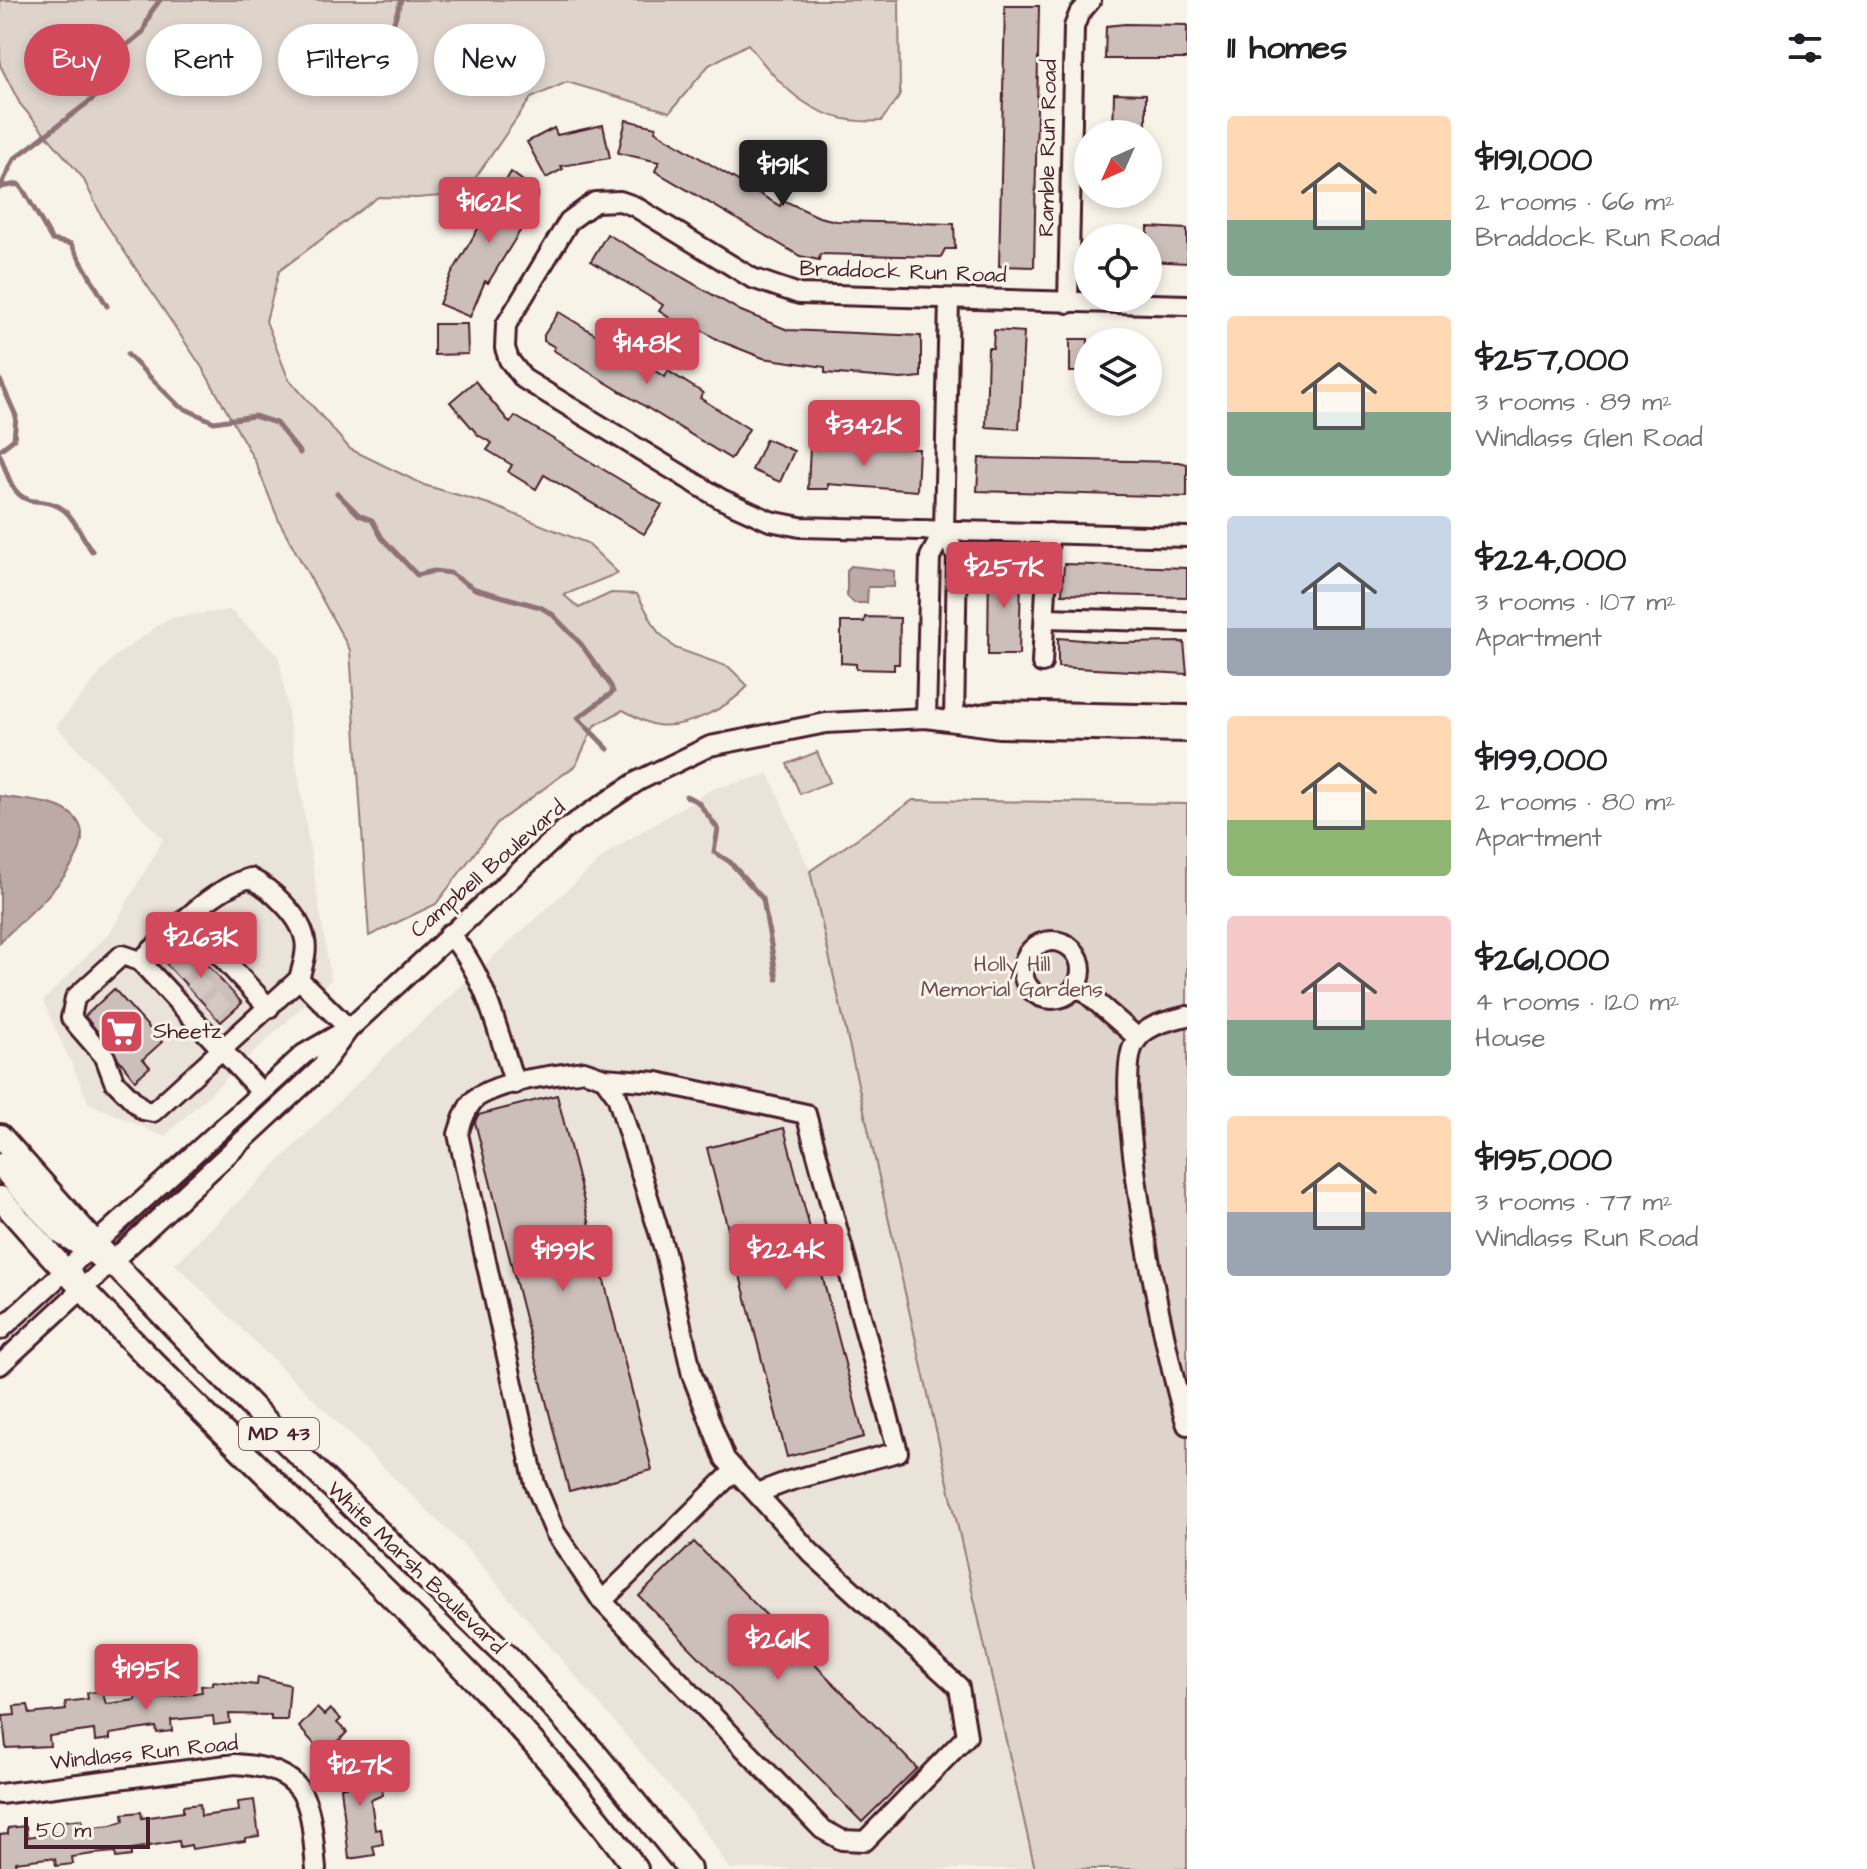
<!DOCTYPE html>
<html lang="en">
<head>
<meta charset="utf-8">
<style>
	:root { --surface:#fff; --page:#f6f6f6; --text:#202124; --muted:#757577; --accent:#d1495b }
	body { margin:0; font-family:"Architects Daughter",sans-serif; background:var(--page); color:var(--text); height:100vh; display:flex; flex-direction:column; font-size:30px; white-space:nowrap }
	* { box-sizing:border-box; margin:0 }
	p { font-size:26px; color:var(--muted) }
	.icon { flex:none; width:44px; height:44px; fill:none; stroke:currentColor; stroke-width:2; stroke-linecap:round; stroke-linejoin:round }
	.map { position:relative; flex:1; overflow:hidden }
	.drawer { display:flex; flex-direction:column; background:var(--surface); width:680px }
	.drawer>* { flex:none }
	.top-card { position:absolute; left:24px; top:24px; width:760px; height:72px; display:flex; gap:16px }
	.needle { width:52px; rotate:225deg }
	.controls { position:absolute; left:1074px; top:120px; display:grid; gap:16px }
	.controls a { display:grid; place-items:center; width:88px; height:88px; border-radius:50%; background:var(--surface); box-shadow:0 4px 12px #0003; font-size:40px }
	.scale { position:absolute; left:24px; bottom:20px; width:126px; box-sizing:border-box; padding-left:8px; border:4px solid #4a1f2b; border-top:0; font-size:22px; line-height:28px; white-space:nowrap; color:#4a1f2b; -webkit-text-stroke:6px #f7f3e8; paint-order:stroke }
	.price { position:absolute; translate:-50% -68px; padding:0 18px; border-radius:8px; background:var(--accent); color:#fff; font-size:26px; line-height:52px; filter:drop-shadow(0 2px 4px #0008) }
	.price::after { content:''; position:absolute; left:50%; top:48px; width:24px; height:18px; margin-left:-12px; background:inherit; clip-path:polygon(0 0,100% 0,50% 100%) }
	.price.current { background:#222; color:#fff }
	ul { padding:0; list-style:none }
	li { display:flex; align-items:center; gap:24px; height:200px; padding:0 40px }
	li span { display:grid; place-items:center; flex:none; width:224px; height:160px; border-radius:8px; color:#555 }
	li>.icon { margin-inline-start:auto }
	span .icon { width:96px; height:96px; fill:#fffc; stroke-width:1 }
	li b { font-size:34px }
	h2 { display:flex; justify-content:space-between; align-items:center; height:96px; padding:0 40px; font-size:34px }
	.chip { padding:0 28px; border-radius:36px; background:var(--surface); box-shadow:0 4px 12px #0003; font-size:28px; line-height:72px }
	.chip.current { background:var(--accent); color:#fff }
	main { display:flex; flex:1; min-height:0 }
	.map>svg:first-child { display:block }
	.built { fill:#eae3da }
	.green { fill:#ded4cc; stroke:#947a7c; stroke-width:2 }
	.water { fill:#bcaaa7; stroke:#8e7275; stroke-width:2 }
	.lines { fill:none; stroke-linecap:round; stroke-linejoin:round }
	.stream { stroke:#8e7275; stroke-width:5 }
	.building { fill:#ccbfb9; stroke:#4a1f2b; stroke-width:2 }
	.minor-tunnel { stroke:#d4c9c2; stroke-width:18; stroke-dasharray:18 9; stroke-linecap:butt }
	.minor-casing { stroke:#4a1f2b; stroke-width:24 }
	.major-casing { stroke:#4a1f2b; stroke-width:28 }
	.minor { stroke:#f7f3e8; stroke-width:18 }
	.major { stroke:#f7f3e8; stroke-width:22 }
	.labels { text-anchor:middle; dominant-baseline:central; stroke-width:6; stroke-linejoin:round; paint-order:stroke }
	.shield { fill:#f7f3e8; stroke:#7e5f64; stroke-width:2 }
	.shield-label { font-size:20px; font-weight:bold; fill:#4a1f2b }
	.street-label { font-size:22px; fill:#4a1f2b; stroke:#f7f3e8 }
	.park-label { font-size:22px; fill:#6f4c53; stroke:#f7f3e8 }
	.poi-label { font-size:22px; fill:#4a1f2b; stroke:#f7f3e8; text-anchor:start }
</style>
</head>
<body>
<main>
<div class="map">
<svg width="1187" height="1869" viewBox="0 0 1187 1869">
	<rect width="100%" height="100%" fill="#f7f3e8"/>
	<filter id="ink" filterUnits="userSpaceOnUse"><feTurbulence type="fractalNoise" baseFrequency=".0125" numOctaves="2"/><feDisplacementMap in="SourceGraphic" scale="16" xChannelSelector="R" yChannelSelector="G"/><feConvolveMatrix kernelMatrix="1 2 1 2 8 2 1 2 1" color-interpolation-filters="sRGB"/></filter>
	<g filter="url(#ink)">
		<g class="built">
			<polygon points="230,610 279,656 331,980 164,1137 89,1103 43,1001 111,931 163,839 56,726 114,657 169,618"/>
			<polygon points="769,774 810,871 1035,1869 730,1869 691,1812 469,1551 175,1264 394,1047 610,851 712,789"/>
		</g>
		<g class="green">
			<path d="M0,0h899l1,96 -19,25c-64,5 -97,-30 -133,-77l-39,21 -39,47 -103,-30 -36,16 -67,96 -47,4 -39,-1 -99,74 -13,50 22,57 62,71 74,36 65,19 98,39 31,30 -54,22 15,13 32,-15 26,1 21,38 17,16 54,19 19,19c-19,21 -61,43 -91,39 -11,-1 -24,-10 -34,-15l-29,16 -18,39 -78,57 -62,82 -67,32 -19,-286 -71,-129 -24,-60 -52,-92 -99,-148 -21,-43 -63,-74 -20,-39z"/>
			<polygon points="817,752 830,782 800,794 787,764"/>
			<polygon points="913,800 1187,804 1187,1869 1035,1869 810,871"/>
		</g>
		<g class="water">
			<polygon points="851,566 894,571 894,587 868,587 867,603 854,603 847,596 847,570"/>
			<path d="M0,796c18,4 44,4 61,12 65,31 -39,110 -61,134z"/>
		</g>
		<g class="lines">
			<g class="stream">
				<polyline points="385,50 401,0"/>
				<polyline points="1,187 18,184 24,191 52,240 71,244 107,306"/>
				<polyline points="0,188 14,159 107,88 119,51 143,32 151,12 160,0"/>
				<polyline points="127,354 179,406 214,422 254,416 276,423 300,453"/>
				<polyline points="0,380 16,416 14,439 0,450"/>
				<path d="M0,455c7,16 11,45 35,46 11,1 20,2 29,9 12,10 19,29 28,41"/>
				<polyline points="337,493 359,515 372,520 382,538 417,575 434,571 450,573 475,589 540,607 552,614 581,644 611,686 613,692 578,718 608,749"/>
				<polyline points="686,796 698,802 718,829 714,852 730,862 763,899 777,979"/>
			</g>
		</g>
		<g class="building">
			<polygon points="1005,6 1039,6 1034,267 999,266"/>
			<polygon points="1125,24 1187,25 1187,59 1105,59 1106,26"/>
			<polygon points="1114,93 1146,94 1146,134 1113,134"/>
			<polygon points="626,120 656,127 655,131 780,206 783,200 819,217 836,221 954,224 955,249 945,249 941,257 820,254 819,260 800,256 655,171 659,162 618,153"/>
			<polygon points="603,125 610,158 561,166 563,169 546,178 527,142 554,128 557,135"/>
			<polygon points="511,172 538,192 538,197 521,221 525,223 488,283 485,281 470,317 439,304 451,275"/>
			<polygon points="1148,227 1187,229 1187,263 1148,261"/>
			<polygon points="607,234 741,311 788,330 921,336 921,377 901,379 825,373 825,367 763,358 720,341 698,328 694,334 659,311 663,305 591,261"/>
			<polygon points="559,312 665,377 668,371 703,393 700,398 749,429 731,459 553,350 555,347 544,341 544,335"/>
			<polygon points="434,324 467,324 468,354 434,355"/>
			<polygon points="994,330 1024,332 1019,429 986,427 988,348 993,348"/>
			<polygon points="1070,339 1088,339 1087,372 1070,372"/>
			<polygon points="475,381 510,423 515,416 662,505 644,534 544,475 536,489 508,472 512,465 487,450 492,443 478,435 450,402"/>
			<polygon points="766,439 794,451 780,482 752,470"/>
			<polygon points="810,447 919,449 917,491 828,484 828,489 808,489"/>
			<polygon points="979,458 1179,462 1187,464 1187,497 977,491"/>
			<polygon points="989,563 1015,563 1015,578 1021,578 1019,655 988,655"/>
			<polygon points="1064,564 1187,568 1187,597 1062,594"/>
			<polygon points="865,617 900,618 899,664 894,664 894,670 856,669 856,664 841,663 841,622 864,622"/>
			<polygon points="1058,638 1119,643 1184,642 1187,674 1058,667"/>
			<polygon points="182,938 242,1003 221,1022 161,958"/>
			<polygon points="114,989 162,1042 143,1059 150,1067 135,1080 85,1016"/>
			<polygon points="557,1095 652,1470 569,1491 475,1122 478,1115"/>
			<polygon points="784,1128 864,1437 787,1457 707,1148"/>
			<polygon points="694,1542 917,1768 862,1822 639,1596"/>
			<polygon points="258,1677 290,1685 287,1720 271,1720 271,1715 229,1714 230,1723 214,1725 213,1716 171,1720 172,1731 157,1733 156,1727 110,1734 110,1739 95,1741 94,1730 49,1736 50,1746 6,1748 3,1716 15,1715 14,1706 28,1705 30,1714 66,1710 65,1702 88,1699 87,1693 102,1691 106,1704 136,1700 135,1694 150,1692 151,1699 202,1692 201,1686 213,1685 213,1681 257,1685"/>
			<polygon points="317,1708 324,1715 330,1709 341,1719 337,1723 347,1732 325,1756 299,1727"/>
			<polygon points="370,1757 373,1783 381,1782 383,1795 371,1800 375,1830 381,1829 383,1844 373,1846 375,1855 349,1859 341,1787 346,1787 343,1760"/>
			<polygon points="254,1800 259,1836 245,1838 245,1841 192,1849 191,1845 180,1847 179,1841 131,1849 131,1856 116,1858 115,1852 93,1854 72,1857 73,1864 56,1866 55,1859 47,1858 15,1862 16,1869 0,1869 0,1835 8,1834 8,1828 26,1826 27,1837 65,1831 64,1821 82,1819 83,1828 112,1825 124,1821 123,1814 141,1812 142,1818 183,1812 183,1806 200,1804 201,1816 239,1811 238,1802"/>
		</g>
		<g class="lines">
			<g class="minor-tunnel">
				<polyline points="174,972 195,953"/>
				<polyline points="193,992 213,972"/>
				<polyline points="211,1011 231,992"/>
			</g>
			<defs>
				<g id="minor">
					<polyline points="1068,303 1074,27 1079,14 1091,0"/>
					<polyline points="1187,305 799,294 752,278 634,206 620,201 595,202 569,221 506,325 505,348 509,360 524,379 721,499 770,521 800,527 1187,537"/>
					<polyline points="944,531 957,557 954,720"/>
					<polyline points="1046,618 1187,622"/>
					<polyline points="1042,663 1049,533"/>
					<polyline points="966,717 996,711 1187,715"/>
					<polyline points="926,718 930,557 944,531 949,299"/>
					<polyline points="186,919 269,1008"/>
					<path d="M449,934c37,39 49,101 66,150"/>
					<circle cx="1052" cy="970" r="29"/>
					<polyline points="140,961 122,955 75,998 71,1018 105,1057 114,1081 143,1110 153,1112 299,979"/>
					<polyline points="1077,985 1138,1038"/>
					<path d="M1187,1016c-19,5 -43,9 -53,28 -24,45 33,324 53,381"/>
					<path d="M584,1071l20,7 13,18 48,156 27,123 33,84 86,94 148,134 8,49 -102,105 -23,-1 -20,-11 -220,-228 -47,-69 -20,-48 -77,-350c4,-12 9,-31 21,-38 29,-17 73,-20 105,-25z"/>
					<polyline points="604,1078 657,1082 806,1114 898,1452 789,1481 757,1493"/>
					<path d="M261,1092l-121,-131c29,-26 72,-73 110,-83 20,10 51,38 55,62 3,13 -3,27 -6,39l50,50"/>
					<polyline points="0,1330 304,1054 344,1031"/>
					<polyline points="0,1365 319,1070 349,1029 564,830 638,781 710,746 826,723 926,718 1000,728 1187,732"/>
					<polyline points="602,1601 735,1470"/>
					<path d="M0,1794l235,-30c77,5 75,39 81,105"/>
				</g>
				<g id="major">
					<polyline points="0,1136 111,1261 287,1443 511,1660 597,1756 689,1869"/>
					<polyline points="0,1165 60,1232 98,1255"/>
					<path d="M0,1198c98,113 205,217 312,321 115,111 230,221 324,350"/>
				</g>
			</defs>
			<use href="#minor" class="minor-casing"/>
			<use href="#major" class="major-casing"/>
			<use href="#minor" class="minor"/>
			<use href="#major" class="major"/>
		</g>
	</g>
	<defs>
		<symbol id="supermarket-square" viewBox="-11 -11 22 22"><rect x="-9" y="-9" width="18" height="18" rx="4" fill="#d1495b" stroke="#f7f3e8"/><path d="M-6-5.5h2.5l.6 2H6L4.5 2H-2.5L-4.4-4H-6ZM-1.5 3.2a1.3 1.3 0 1 0 .1 0ZM3 3.2a1.3 1.3 0 1 0 .1 0Z" fill="#fff"/></symbol>
	</defs>
	<g fill-rule="evenodd">
		<use href="#supermarket-square" x="96" y="1006" width="51" height="51"/>
	</g>
	<g class="labels">
		<rect class="shield" x="239" y="1418" width="80" height="32" rx="6"/>
		<g class="shield-label">
			<text x="279" y="1434">MD 43</text>
		</g>
		<g class="street-label">
			<text transform="translate(1048 148) rotate(-89)">Ramble Run Road</text>
			<text transform="translate(903 272) rotate(2)">Braddock Run Road</text>
			<text transform="translate(488 869) rotate(-41)">Campbell Boulevard</text>
			<text transform="translate(416 1568) rotate(44)">White Marsh Boulevard</text>
			<text transform="translate(144 1753) rotate(-6)">Windlass Run Road</text>
		</g>
		<g class="park-label">
			<text x="1012" y="964">Holly Hill<tspan x="1012" dy="25">Memorial Gardens</tspan></text>
		</g>
		<g class="poi-label">
			<text x="153" y="1031">Sheetz</text>
		</g>
	</g>
</svg>
<div class="controls">
<a><svg class="needle" viewBox="-14 -14 28 28"><path d="M0-13l5 13h-10z" fill="#e53935"/><path d="M0 13l5-13h-10z" fill="#757577"/></svg></a>
<a><svg class="icon" aria-label="locate" viewBox="0 0 24 24"><circle cx="12" cy="12" r="6"/><path d="M12 2v4M12 18v4M2 12h4M18 12h4"/></svg></a>
<a><svg class="icon" aria-label="layers" viewBox="0 0 24 24"><path d="M12 4l9 5-9 5-9-5zM3 14l9 5 9-5"/></svg></a>
</div>
<div class="scale">50 m</div>
<b class="price current" style="left:783px;top:208px">$191K</b>
<b class="price" style="left:489px;top:245px">$162K</b>
<b class="price" style="left:647px;top:386px">$148K</b>
<b class="price" style="left:864px;top:468px">$342K</b>
<b class="price" style="left:1004px;top:610px">$257K</b>
<b class="price" style="left:201px;top:980px">$263K</b>
<b class="price" style="left:786px;top:1292px">$224K</b>
<b class="price" style="left:563px;top:1293px">$199K</b>
<b class="price" style="left:778px;top:1682px">$261K</b>
<b class="price" style="left:146px;top:1712px">$195K</b>
<b class="price" style="left:360px;top:1808px">$127K</b>
<div class="top-card">
<a class="chip current">Buy</a>
<a class="chip">Rent</a>
<a class="chip">Filters</a>
<a class="chip">New</a>
</div>
</div>
<section class="drawer">
<h2>11 homes<svg class="icon" aria-label="filters" viewBox="0 0 24 24"><path d="M4 7h16M4 17h16"/><circle cx="9" cy="7" r="2"/><circle cx="15" cy="17" r="2"/></svg></h2>
<ul>
<li><span style="background:linear-gradient(#ffd9b3 65%,#7fa58c 0)"><svg class="icon" aria-label="home" viewBox="0 0 24 24"><path d="M3 11l9-7 9 7M6 9v11h12V9"/></svg></span><div><b>$191,000</b><p>2 rooms · 66 m²</p><p>Braddock Run Road</p></div></li>
<li><span style="background:linear-gradient(#ffd9b3 60%,#7fa58c 0)"><svg class="icon" aria-label="home" viewBox="0 0 24 24"><path d="M3 11l9-7 9 7M6 9v11h12V9"/></svg></span><div><b>$257,000</b><p>3 rooms · 89 m²</p><p>Windlass Glen Road</p></div></li>
<li><span style="background:linear-gradient(#c9d6e8 70%,#9aa5b1 0)"><svg class="icon" aria-label="home" viewBox="0 0 24 24"><path d="M3 11l9-7 9 7M6 9v11h12V9"/></svg></span><div><b>$224,000</b><p>3 rooms · 107 m²</p><p>Apartment</p></div></li>
<li><span style="background:linear-gradient(#ffd9b3 65%,#8fb573 0)"><svg class="icon" aria-label="home" viewBox="0 0 24 24"><path d="M3 11l9-7 9 7M6 9v11h12V9"/></svg></span><div><b>$199,000</b><p>2 rooms · 80 m²</p><p>Apartment</p></div></li>
<li><span style="background:linear-gradient(#f6c9c9 65%,#7fa58c 0)"><svg class="icon" aria-label="home" viewBox="0 0 24 24"><path d="M3 11l9-7 9 7M6 9v11h12V9"/></svg></span><div><b>$261,000</b><p>4 rooms · 120 m²</p><p>House</p></div></li>
<li><span style="background:linear-gradient(#ffd9b3 60%,#9aa5b1 0)"><svg class="icon" aria-label="home" viewBox="0 0 24 24"><path d="M3 11l9-7 9 7M6 9v11h12V9"/></svg></span><div><b>$195,000</b><p>3 rooms · 77 m²</p><p>Windlass Run Road</p></div></li>
</ul>
</section>
</main>
</body>
</html>
